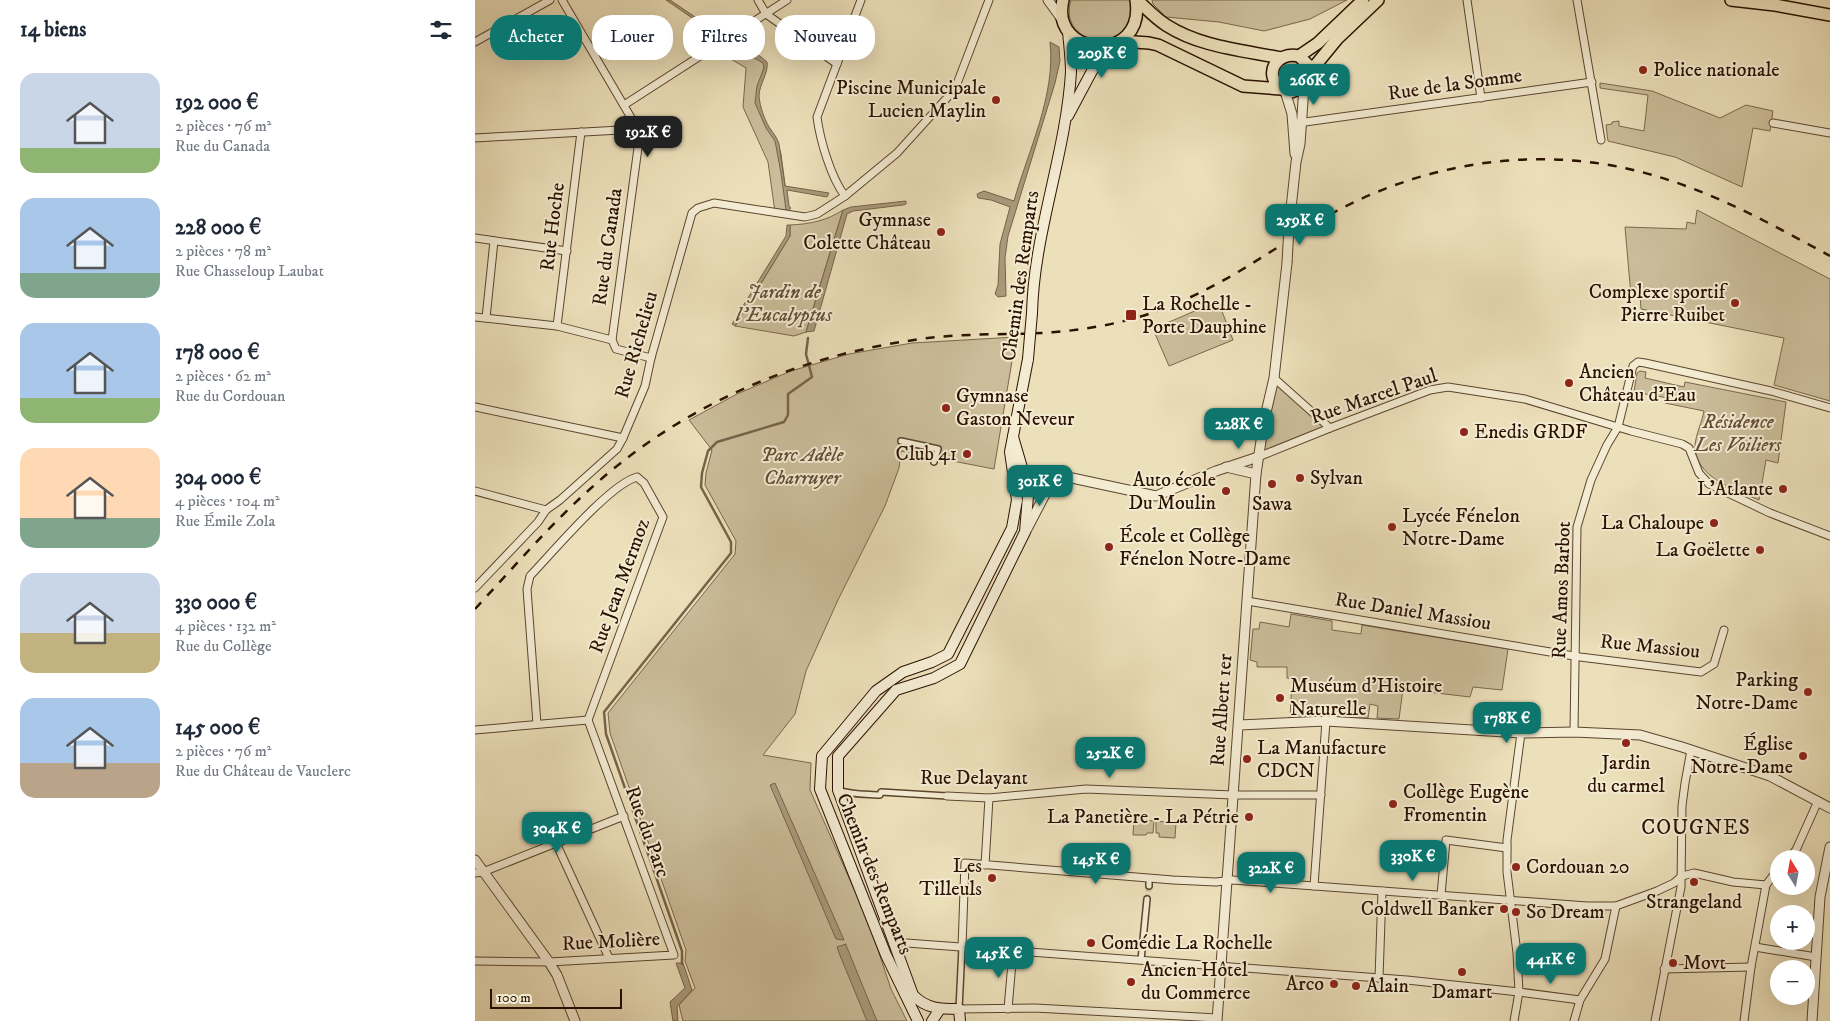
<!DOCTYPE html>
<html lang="fr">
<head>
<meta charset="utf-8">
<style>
	:root { --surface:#fff; --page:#f2f2f3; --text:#1f2937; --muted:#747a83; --accent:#0f766e }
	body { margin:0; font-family:"IM FELL DW Pica",serif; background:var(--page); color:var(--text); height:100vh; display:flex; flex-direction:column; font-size:19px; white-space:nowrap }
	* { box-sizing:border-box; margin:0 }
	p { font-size:16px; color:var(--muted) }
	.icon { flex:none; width:28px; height:28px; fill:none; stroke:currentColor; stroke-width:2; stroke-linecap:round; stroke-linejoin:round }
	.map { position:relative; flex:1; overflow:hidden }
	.side { display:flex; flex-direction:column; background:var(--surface); width:475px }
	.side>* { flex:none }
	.hud { position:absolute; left:15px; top:15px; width:475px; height:45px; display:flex; gap:10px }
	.needle { width:32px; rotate:349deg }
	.fabs { position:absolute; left:1295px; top:850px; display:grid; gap:10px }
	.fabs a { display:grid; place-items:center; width:45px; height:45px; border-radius:50%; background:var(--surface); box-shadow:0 5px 20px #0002; font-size:25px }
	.scale { position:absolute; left:15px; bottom:12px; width:132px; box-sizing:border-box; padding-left:5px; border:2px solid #2b1100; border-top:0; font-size:14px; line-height:18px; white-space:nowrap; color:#2b1100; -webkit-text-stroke:4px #f3ebd2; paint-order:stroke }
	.price { position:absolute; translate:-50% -42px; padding:0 11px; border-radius:10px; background:var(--accent); color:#fff; font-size:16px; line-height:32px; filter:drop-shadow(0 1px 2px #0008) }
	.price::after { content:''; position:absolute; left:50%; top:30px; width:15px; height:11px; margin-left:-8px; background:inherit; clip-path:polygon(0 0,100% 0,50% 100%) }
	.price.selected { background:#222; color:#fff }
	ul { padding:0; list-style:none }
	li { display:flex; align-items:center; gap:15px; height:125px; padding:0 20px }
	li span { display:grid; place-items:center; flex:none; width:140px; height:100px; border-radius:15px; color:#555 }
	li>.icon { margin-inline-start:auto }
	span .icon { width:60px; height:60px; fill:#fffc; stroke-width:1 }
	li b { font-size:21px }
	h2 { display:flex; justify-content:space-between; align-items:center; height:60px; padding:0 20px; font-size:21px }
	.pill { padding:0 18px; border-radius:20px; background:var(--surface); box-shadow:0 5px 20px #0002; font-size:18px; line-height:45px }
	.pill.selected { background:var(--accent); color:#fff }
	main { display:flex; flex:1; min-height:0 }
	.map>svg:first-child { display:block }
	.green { fill:#cbbd9a; stroke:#7b674d }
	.water { fill:#aa9a7b; stroke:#77634a }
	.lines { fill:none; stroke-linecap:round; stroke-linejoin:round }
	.stream { stroke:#77634a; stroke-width:2.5 }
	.pedestrian-tunnel { stroke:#cfc19e; stroke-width:5; stroke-dasharray:5 2.5; stroke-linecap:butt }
	.pedestrian-casing { stroke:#5b452e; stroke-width:8 }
	.minor-casing { stroke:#5b452e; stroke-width:9 }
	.tertiary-casing { stroke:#5b452e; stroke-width:11 }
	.secondary-casing { stroke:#2b1100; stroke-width:12 }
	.primary-casing { stroke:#2b1100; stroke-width:14 }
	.pedestrian { stroke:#f3ebd2; stroke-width:5 }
	.minor { stroke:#f3ebd2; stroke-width:7 }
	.tertiary { stroke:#f3ebd2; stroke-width:9 }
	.secondary { stroke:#f3ebd2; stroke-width:10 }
	.primary { stroke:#ece0ba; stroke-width:11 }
	.rail { stroke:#2b1100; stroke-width:2.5; stroke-dasharray:9 9; stroke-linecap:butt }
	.tertiary-bridge-casing { stroke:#5b452e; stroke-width:11; stroke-linecap:butt }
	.secondary-bridge-casing { stroke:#2b1100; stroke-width:12; stroke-linecap:butt }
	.tertiary-bridge { stroke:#f3ebd2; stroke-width:9 }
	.secondary-bridge { stroke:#f3ebd2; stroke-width:10 }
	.poi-dot { fill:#8f2418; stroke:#f3ebd2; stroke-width:2 }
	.labels { text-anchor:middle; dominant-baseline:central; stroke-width:4; stroke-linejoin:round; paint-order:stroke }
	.poi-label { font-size:20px; fill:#2b1100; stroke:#f3ebd2; text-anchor:start }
	.street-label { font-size:20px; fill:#2b1100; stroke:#f3ebd2 }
	.park-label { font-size:20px; font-style:italic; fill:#634d36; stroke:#f3ebd2 }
	.neighbourhood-label { font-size:21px; letter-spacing:1px; fill:#2b1100; stroke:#f3ebd2 }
</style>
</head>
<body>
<main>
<section class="side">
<h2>14 biens<svg class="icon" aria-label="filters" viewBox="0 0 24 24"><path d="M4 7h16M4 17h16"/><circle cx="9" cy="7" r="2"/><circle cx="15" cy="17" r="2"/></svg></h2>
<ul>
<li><span style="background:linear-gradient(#c9d6e8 75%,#8fb573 0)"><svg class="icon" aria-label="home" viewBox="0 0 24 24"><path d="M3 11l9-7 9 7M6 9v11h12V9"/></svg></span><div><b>192 000 €</b><p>2 pièces · 76 m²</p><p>Rue du Canada</p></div></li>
<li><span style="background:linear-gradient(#a9c7e8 75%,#7fa58c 0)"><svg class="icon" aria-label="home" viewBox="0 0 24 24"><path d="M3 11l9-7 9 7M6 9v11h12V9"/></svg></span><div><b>228 000 €</b><p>2 pièces · 78 m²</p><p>Rue Chasseloup Laubat</p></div></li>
<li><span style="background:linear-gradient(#a9c7e8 75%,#8fb573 0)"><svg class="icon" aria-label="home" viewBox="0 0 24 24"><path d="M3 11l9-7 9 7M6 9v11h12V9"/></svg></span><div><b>178 000 €</b><p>2 pièces · 62 m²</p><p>Rue du Cordouan</p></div></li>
<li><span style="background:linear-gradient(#ffd9b3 70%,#7fa58c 0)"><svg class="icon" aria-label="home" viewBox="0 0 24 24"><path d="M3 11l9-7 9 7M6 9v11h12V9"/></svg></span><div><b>304 000 €</b><p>4 pièces · 104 m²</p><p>Rue Émile Zola</p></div></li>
<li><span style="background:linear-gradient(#c9d6e8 60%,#c2b280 0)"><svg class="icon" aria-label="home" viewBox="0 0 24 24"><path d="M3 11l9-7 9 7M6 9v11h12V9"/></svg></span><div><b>330 000 €</b><p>4 pièces · 132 m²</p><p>Rue du Collège</p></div></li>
<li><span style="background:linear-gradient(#a9c7e8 65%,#b9a48a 0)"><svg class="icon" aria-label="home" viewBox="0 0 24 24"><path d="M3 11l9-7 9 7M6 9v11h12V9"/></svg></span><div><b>145 000 €</b><p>2 pièces · 76 m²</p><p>Rue du Château de Vauclerc</p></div></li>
</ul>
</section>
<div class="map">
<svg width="1355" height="1021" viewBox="0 0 1355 1021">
	<rect width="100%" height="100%" fill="#ece0ba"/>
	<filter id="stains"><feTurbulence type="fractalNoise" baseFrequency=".004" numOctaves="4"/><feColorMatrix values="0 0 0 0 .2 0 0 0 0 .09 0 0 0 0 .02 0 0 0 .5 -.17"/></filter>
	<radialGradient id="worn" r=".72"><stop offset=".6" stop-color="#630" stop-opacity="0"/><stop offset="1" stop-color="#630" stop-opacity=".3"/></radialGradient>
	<g class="green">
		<path d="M596,0h61c6,59 -76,48 -61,0z"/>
		<polygon points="677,0 872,0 835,19 789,31 744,22 691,17 678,4"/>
		<polygon points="251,39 282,56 290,63 282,95 287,118 302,140 306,154 314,215 300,212 293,162 268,107 271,68 238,48"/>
		<circle cx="816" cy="73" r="13"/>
		<polygon points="1125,83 1177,91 1245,118 1271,105 1298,111 1295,131 1278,128 1267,187 1200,157 1133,141 1131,125 1137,124 1137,122 1144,121 1144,126 1169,131 1173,95 1125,88"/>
		<path d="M368,210l-37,122 -12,4 -59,-10 55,-90v-11c20,-1 36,-4 53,-15z"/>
		<polygon points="1222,210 1355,279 1355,401 1299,385 1309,338 1166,309 1165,295 1156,296 1150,227 1211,229 1212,222 1220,224"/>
		<polygon points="743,301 758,340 694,366 678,329"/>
		<polygon points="541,337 519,469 426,451 424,468 410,506 363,600 331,671 320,714 288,755 336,763 335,790 394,923 416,989 432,1021 208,1021 204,1005 220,988 210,961 211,950 135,733 133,713 260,554 261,541 230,485 231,473 237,450 214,420 262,394 316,371 374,354 437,343"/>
		<path d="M1165,371l6,1 -1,6 39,9 1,-5 101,20 -8,61 -12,-3 -7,40c-24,-10 -65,-23 -64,-55 1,-11 7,-23 9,-34l-39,-8 1,-4 -3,-2 -29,-5 3,-19z"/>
		<polygon points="799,378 855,428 783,457"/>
		<polygon points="816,614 857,621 857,630 886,634 887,625 1033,649 1027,690 998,687 995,697 928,689 924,719 902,718 903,706 895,704 893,718 815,718 817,679 812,678 812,667 782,667 782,662 775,660 778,629 784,629 785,622 814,627"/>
		<polygon points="659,819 679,821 678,833 672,833 671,835 658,835"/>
		<polygon points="681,821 701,823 700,838 684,837 684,833 681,833"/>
	</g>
	<g class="water">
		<path d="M191,0h4c20,13 39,27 59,40 12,8 27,11 38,22 2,10 -8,23 -8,34 1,11 5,22 10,31 4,6 8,10 10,17l6,42 44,7 -2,4 -40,-7 2,16 2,2 -3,3 -2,-1 -5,-37 -6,-32 -9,-13 -11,-25 2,-17 7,-18 -1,-5 -36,-21z"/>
		<path d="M575,42l9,5 1,14 -5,22 -47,153 -3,22 1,38 -8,1 -3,-3 3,-9 2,-41 10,-37 -19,-7 -13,-2 -1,-4 7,-3 30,10c14,-50 42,-106 36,-159z"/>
		<polygon points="431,201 431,204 428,205 378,211 372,214 339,331 331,332 368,210 376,207"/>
		<polygon points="312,225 315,225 315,236 260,326 257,324 311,236"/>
		<polygon points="300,783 306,797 369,940 361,939 295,785"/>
		<polygon points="371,944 371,945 402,1021 392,1021 364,953 362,947"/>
		<polygon points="201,963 208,963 217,990 202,1007 203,1021 198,1021 195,1002 210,988"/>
	</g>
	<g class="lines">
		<polyline class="stream" points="207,964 207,951 131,734 129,712 256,553 256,542 226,487 227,473 233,451 242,442 309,422 313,415 313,394 337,377 331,354 333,338"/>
		<polyline class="pedestrian-tunnel" points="672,899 674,886"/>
		<defs>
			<g id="pedestrian">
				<polyline points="426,441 463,449 459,462"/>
				<path d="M363,790c13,5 29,4 42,5l1,-3 66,4"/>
				<polyline points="674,886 674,878"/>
				<polyline points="666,960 672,899"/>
				<polyline points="484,1009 487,947"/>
			</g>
			<g id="minor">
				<polyline points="87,0 165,133 137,340"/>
				<polyline points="283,0 291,14 362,64"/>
				<path d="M386,0l-44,117c3,23 14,61 28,79l52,-43 58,-64 34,-89"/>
				<polyline points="992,0 1006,98"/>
				<polyline points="1102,0 1126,140"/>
				<polyline points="0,42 75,0"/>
				<polyline points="149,105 312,0"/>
				<polyline points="823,123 1117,82"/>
				<polyline points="1298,123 1355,133"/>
				<polyline points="0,138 163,129"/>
				<polyline points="0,238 92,251"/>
				<polyline points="0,317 82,326 137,340 141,349 176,358"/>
				<polyline points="11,318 19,241"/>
				<polyline points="82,326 106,132"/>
				<polyline points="799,378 855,428"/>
				<polyline points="0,407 148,438"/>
				<polyline points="783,457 855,428 955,390 973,387 1050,399 1156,431 1207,444 1214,448 1224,473 1234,484 1295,513 1355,536"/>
				<polyline points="0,491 71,510"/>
				<polyline points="0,588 63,522 71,510 85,500 142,449 148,438 170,386 176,358 217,213 223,208 239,203 330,217 342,214 370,196"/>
				<polyline points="772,601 1105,657 1226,672 1239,664 1249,630"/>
				<path d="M62,724l-10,-135 3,-13c22,-23 80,-92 107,-99l7,6 19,34 -75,203"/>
				<polyline points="0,730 113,720"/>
				<polyline points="1099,732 1102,527 1116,480 1132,445 1143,427 1158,366 1163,362 1170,363 1296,391 1355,408"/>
				<polyline points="472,796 514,798 611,789 758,795 846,795"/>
				<polyline points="81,843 134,958"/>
				<polyline points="1313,859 1321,850 1343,801"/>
				<polyline points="510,865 514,798"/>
				<polyline points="0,873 8,872 149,816"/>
				<polyline points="839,886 851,721"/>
				<polyline points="966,895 971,840 1032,848"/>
				<polyline points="418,942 932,980 1044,992 1105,1000"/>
				<polyline points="487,947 490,863 698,880 741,882 758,880 1112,906 1141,906 1182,891 1199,883 1207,876 1219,873 1258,882 1291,885"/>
				<polyline points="1280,947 1341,957"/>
				<polyline points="0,961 74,962 199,955 113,720"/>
				<polyline points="1189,969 1276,967"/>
				<polyline points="904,978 907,891"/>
				<polyline points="484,1009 560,1008 742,1018"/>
				<polyline points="533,1009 538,951"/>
				<polyline points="1039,1021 1044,992 1042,953 1032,872 1032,840 1046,733"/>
				<polyline points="1099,1021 1105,1000 1130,959 1141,906"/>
				<polyline points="1180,1021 1206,887 1207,806 1210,783 1216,750"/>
				<polyline points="1269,1021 1276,967 1291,885 1304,868"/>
			</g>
			<g id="tertiary">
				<polyline points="573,0 589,22"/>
				<polyline points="810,91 817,114 820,154"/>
				<polyline points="814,227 821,162 825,144 829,87"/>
				<polyline points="751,467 781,474"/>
				<polyline points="545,484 597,478 681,496 741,471 783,457"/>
				<polyline points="551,531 577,481"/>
				<polyline points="764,725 851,721 1046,733 1099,732 1165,735 1207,747 1295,776 1355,808"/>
				<polyline points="0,860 74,962 82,975 100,1021"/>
				<polyline points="742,1021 781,474 789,421 799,378 812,263"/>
				<polyline points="1337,1021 1345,897 1355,847"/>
			</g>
			<g id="secondary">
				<polyline points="593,116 617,71 636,45"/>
				<path d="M557,313c2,-81 34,-159 39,-241 0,-13 -2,-28 -3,-41"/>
				<polyline points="443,1021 411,955 345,789 347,756 401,691 428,672 457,662 473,654 537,528 542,500 535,452 553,359"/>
				<polyline points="457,1021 465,1009"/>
				<path d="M485,1021l-1,-12c-18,0 -33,0 -46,-14l-75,-205v-34l58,-66 38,-12 26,-14 65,-132 3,-36 -3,-18 -12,-41"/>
			</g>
			<g id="primary">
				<path d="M588,0c-14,58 83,65 73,0"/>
				<path d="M662,0c9,8 18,18 29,25 34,22 76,25 115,33"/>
				<polyline points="1256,0 1300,5 1355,15"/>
				<path d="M645,41l29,2 9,2 85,41 38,3 10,3 13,-5 6,-9 -2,-13 -9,-9c-23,-5 -36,18 -18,33"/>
				<polyline points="824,56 843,43 888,0"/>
				<polyline points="835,72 862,39 903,0"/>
			</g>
		</defs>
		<use href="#pedestrian" class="pedestrian-casing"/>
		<use href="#minor" class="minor-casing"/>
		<use href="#tertiary" class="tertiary-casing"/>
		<use href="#secondary" class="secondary-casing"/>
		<use href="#primary" class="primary-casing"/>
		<use href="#pedestrian" class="pedestrian"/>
		<use href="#minor" class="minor"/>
		<use href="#tertiary" class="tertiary"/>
		<use href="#secondary" class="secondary"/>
		<use href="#primary" class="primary"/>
		<path class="rail" d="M0,609c38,-41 74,-83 115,-120 90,-82 204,-132 324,-149 43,-7 86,-5 128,-7 33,-2 66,-7 97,-16 46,-14 88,-37 128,-63 22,-13 42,-28 64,-40 100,-55 219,-71 328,-37 60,18 116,49 171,79"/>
		<defs>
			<polyline id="tertiary-bridge" points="812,263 814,227"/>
			<polyline id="secondary-bridge" points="553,359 557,313"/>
		</defs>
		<use href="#tertiary-bridge" class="tertiary-bridge-casing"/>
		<use href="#secondary-bridge" class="secondary-bridge-casing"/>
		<use href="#tertiary-bridge" class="tertiary-bridge"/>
		<use href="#secondary-bridge" class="secondary-bridge"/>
	</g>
	<g class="poi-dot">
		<circle cx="1168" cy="70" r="5"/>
		<circle cx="521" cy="100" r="5"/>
		<circle cx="466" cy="232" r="5"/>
		<circle cx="1260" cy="303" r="5"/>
		<rect x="650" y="309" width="12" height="12" rx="2.5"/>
		<circle cx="1094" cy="383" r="5"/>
		<circle cx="471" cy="408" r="5"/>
		<circle cx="989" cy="432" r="5"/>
		<circle cx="492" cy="454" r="5"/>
		<circle cx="825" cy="478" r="5"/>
		<circle cx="797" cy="484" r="5"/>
		<circle cx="1308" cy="489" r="5"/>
		<circle cx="751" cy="491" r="5"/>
		<circle cx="1239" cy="523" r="5"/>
		<circle cx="917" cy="527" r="5"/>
		<circle cx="634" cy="547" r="5"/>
		<circle cx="1285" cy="550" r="5"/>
		<circle cx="1333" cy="692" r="5"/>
		<circle cx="805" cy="698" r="5"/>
		<circle cx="1151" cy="743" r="5"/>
		<circle cx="1328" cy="756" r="5"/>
		<circle cx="772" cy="759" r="5"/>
		<circle cx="918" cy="804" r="5"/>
		<circle cx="774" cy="817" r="5"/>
		<circle cx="1041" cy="867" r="5"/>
		<circle cx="517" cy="878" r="5"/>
		<circle cx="1219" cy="882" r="5"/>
		<circle cx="1029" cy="909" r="5"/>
		<circle cx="1041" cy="912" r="5"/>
		<circle cx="616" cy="943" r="5"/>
		<circle cx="1198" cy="963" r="5"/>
		<circle cx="987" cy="972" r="5"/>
		<circle cx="656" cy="982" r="5"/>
		<circle cx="859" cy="984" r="5"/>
		<circle cx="881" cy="986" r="5"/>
	</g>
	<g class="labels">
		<g class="poi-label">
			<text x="1178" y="70">Police nationale</text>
			<text x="511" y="88" text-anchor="end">Piscine Municipale<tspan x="511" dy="23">Lucien Maylin</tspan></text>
			<text x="456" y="220" text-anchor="end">Gymnase<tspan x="456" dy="23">Colette Château</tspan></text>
			<text x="1250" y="292" text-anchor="end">Complexe sportif<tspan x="1250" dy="23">Pierre Ruibet</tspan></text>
			<text x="667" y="304">La Rochelle -<tspan x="667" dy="23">Porte Dauphine</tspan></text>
			<text x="1104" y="372">Ancien<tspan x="1104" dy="23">Château d'Eau</tspan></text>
			<text x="481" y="396">Gymnase<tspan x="481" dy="23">Gaston Neveur</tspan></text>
			<text x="999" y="432">Enedis GRDF</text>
			<text x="482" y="454" text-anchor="end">Club 41</text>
			<text x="835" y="478">Sylvan</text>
			<text x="741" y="480" text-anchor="end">Auto école<tspan x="741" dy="23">Du Moulin</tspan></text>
			<text x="1298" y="489" text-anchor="end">L'Atlante</text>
			<text x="797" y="504" text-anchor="middle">Sawa</text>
			<text x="927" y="516">Lycée Fénelon<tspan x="927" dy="23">Notre-Dame</tspan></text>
			<text x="1229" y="523" text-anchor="end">La Chaloupe</text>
			<text x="644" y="536">École et Collège<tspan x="644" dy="23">Fénelon Notre-Dame</tspan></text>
			<text x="1275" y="550" text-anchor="end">La Goëlette</text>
			<text x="1323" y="680" text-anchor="end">Parking<tspan x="1323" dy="23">Notre-Dame</tspan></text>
			<text x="815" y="686">Muséum d'Histoire<tspan x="815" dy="23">Naturelle</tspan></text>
			<text x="1318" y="744" text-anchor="end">Église<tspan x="1318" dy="23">Notre-Dame</tspan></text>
			<text x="782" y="748">La Manufacture<tspan x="782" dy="23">CDCN</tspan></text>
			<text x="1151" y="763" text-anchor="middle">Jardin<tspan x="1151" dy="23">du carmel</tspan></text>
			<text x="928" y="792">Collège Eugène<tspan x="928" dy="23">Fromentin</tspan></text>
			<text x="764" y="817" text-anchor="end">La Panetière - La Pétrie</text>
			<text x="507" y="866" text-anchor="end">Les<tspan x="507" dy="23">Tilleuls</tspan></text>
			<text x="1051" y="867">Cordouan 20</text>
			<text x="1219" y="902" text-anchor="middle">Strangeland</text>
			<text x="1019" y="909" text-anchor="end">Coldwell Banker</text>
			<text x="1051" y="912">So Dream</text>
			<text x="626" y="943">Comédie La Rochelle</text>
			<text x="1208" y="963">Movt</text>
			<text x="666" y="970">Ancien Hôtel<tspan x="666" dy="23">du Commerce</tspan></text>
			<text x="849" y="984" text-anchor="end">Arco</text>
			<text x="891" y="986">Alain</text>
			<text x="987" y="992" text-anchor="middle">Damart</text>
		</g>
		<g class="street-label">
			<text transform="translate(980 85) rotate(-8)">Rue de la Somme</text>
			<text transform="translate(78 227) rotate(-83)">Rue Hoche</text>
			<text transform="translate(133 247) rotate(-82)">Rue du Canada</text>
			<text transform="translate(546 276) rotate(-82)">Chemin des Remparts</text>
			<text transform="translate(162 345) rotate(-74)">Rue Richelieu</text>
			<text transform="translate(899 397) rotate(-19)">Rue Marcel Paul</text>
			<text transform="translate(145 586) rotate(-70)">Rue Jean Mermoz</text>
			<text transform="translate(1087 590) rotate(-88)">Rue Amos Barbot</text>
			<text transform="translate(938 612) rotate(9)">Rue Daniel Massiou</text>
			<text transform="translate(1175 647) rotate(6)">Rue Massiou</text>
			<text transform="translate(747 710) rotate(-86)">Rue Albert 1er</text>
			<text x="499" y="778">Rue Delayant</text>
			<text transform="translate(172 832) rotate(70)">Rue du Parc</text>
			<text transform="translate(399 874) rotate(68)">Chemin des Remparts</text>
			<text transform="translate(136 942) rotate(-3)">Rue Molière</text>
		</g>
		<g class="park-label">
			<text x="309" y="292">Jardin de<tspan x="309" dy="23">l'Eucalyptus</tspan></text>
			<text x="1263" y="422">Résidence<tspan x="1263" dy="23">Les Voiliers</tspan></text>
			<text x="327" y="455">Parc Adèle<tspan x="327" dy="23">Charruyer</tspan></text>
		</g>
		<g class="neighbourhood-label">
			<text x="1221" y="828">COUGNES</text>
		</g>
	</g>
	<rect width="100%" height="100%" filter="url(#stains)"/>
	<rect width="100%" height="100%" fill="url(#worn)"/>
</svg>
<div class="fabs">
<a><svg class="needle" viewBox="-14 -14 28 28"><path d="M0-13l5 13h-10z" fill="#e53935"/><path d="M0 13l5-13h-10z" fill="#747a83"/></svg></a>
<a>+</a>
<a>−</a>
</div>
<div class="scale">100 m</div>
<b class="price" style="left:627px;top:79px">209K €</b>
<b class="price" style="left:839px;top:106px">266K €</b>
<b class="price selected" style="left:173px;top:158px">192K €</b>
<b class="price" style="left:825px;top:246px">259K €</b>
<b class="price" style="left:764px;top:450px">228K €</b>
<b class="price" style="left:565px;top:507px">301K €</b>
<b class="price" style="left:1032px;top:744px">178K €</b>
<b class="price" style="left:635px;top:779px">252K €</b>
<b class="price" style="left:82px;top:854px">304K €</b>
<b class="price" style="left:938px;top:882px">330K €</b>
<b class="price" style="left:621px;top:885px">145K €</b>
<b class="price" style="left:796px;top:894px">322K €</b>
<b class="price" style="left:524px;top:979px">145K €</b>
<b class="price" style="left:1076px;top:985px">441K €</b>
<div class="hud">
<a class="pill selected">Acheter</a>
<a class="pill">Louer</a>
<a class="pill">Filtres</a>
<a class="pill">Nouveau</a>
</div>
</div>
</main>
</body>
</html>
